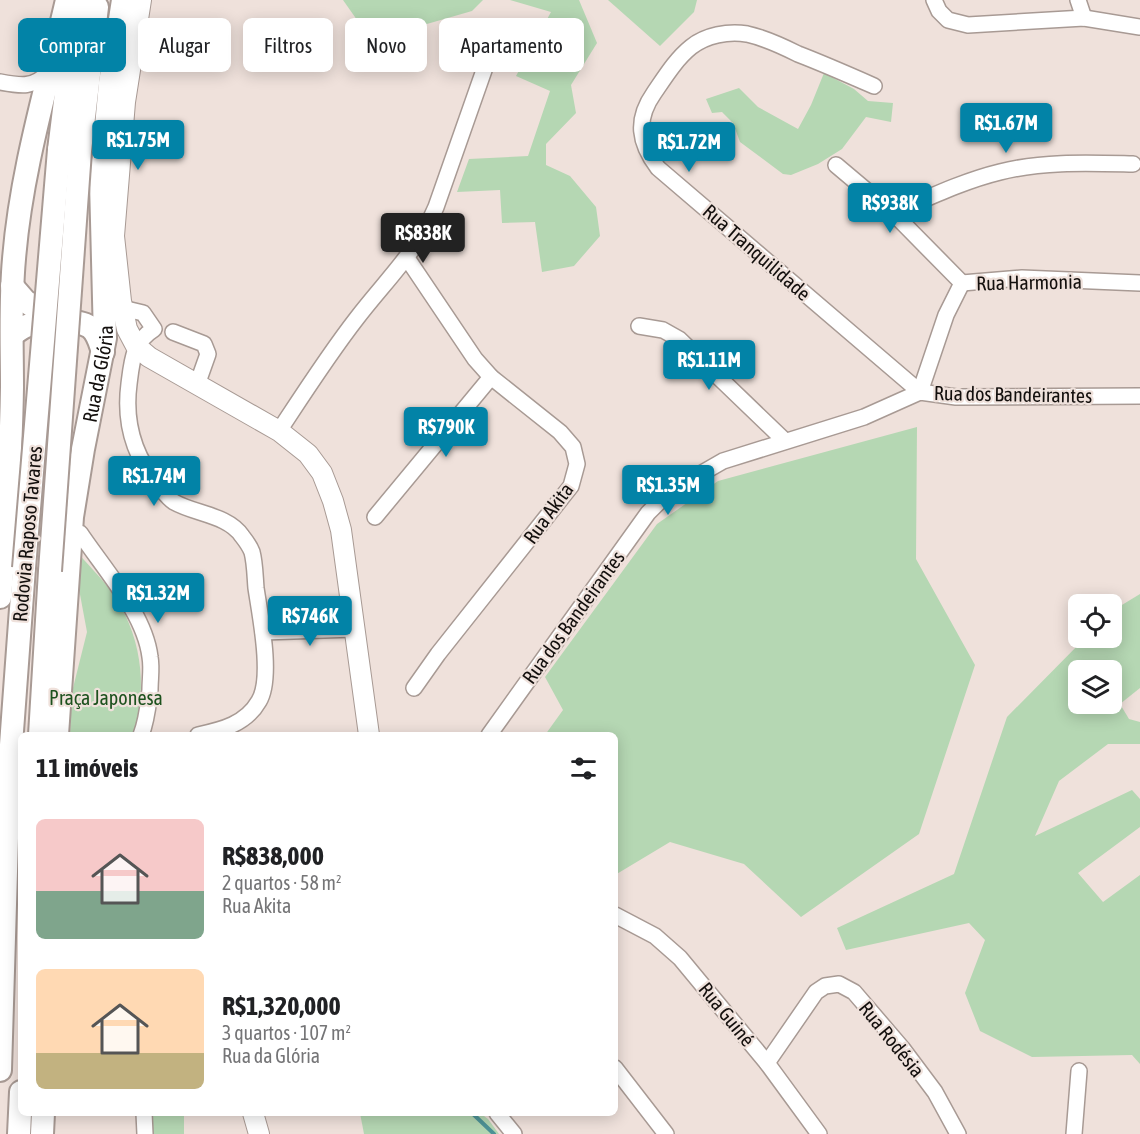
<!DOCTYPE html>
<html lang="pt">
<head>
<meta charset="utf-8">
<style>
	:root { --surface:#fff; --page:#f2f2f2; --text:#202124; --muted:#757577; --accent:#0283a7 }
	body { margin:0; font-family:"Asap Condensed",sans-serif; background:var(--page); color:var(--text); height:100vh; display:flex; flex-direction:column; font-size:22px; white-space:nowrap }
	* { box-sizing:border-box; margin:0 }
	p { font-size:20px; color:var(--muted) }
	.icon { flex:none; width:33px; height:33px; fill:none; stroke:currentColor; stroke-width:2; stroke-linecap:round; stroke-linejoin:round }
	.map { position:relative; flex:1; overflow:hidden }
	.sheet { position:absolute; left:18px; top:732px; width:600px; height:384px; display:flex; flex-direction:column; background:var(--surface); border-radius:9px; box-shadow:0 3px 15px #0003 }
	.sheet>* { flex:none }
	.guide { position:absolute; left:18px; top:18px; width:600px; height:54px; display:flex; gap:12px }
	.fabs { position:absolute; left:1068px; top:594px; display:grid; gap:12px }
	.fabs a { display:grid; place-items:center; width:54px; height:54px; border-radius:9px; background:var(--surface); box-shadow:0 3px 15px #0003; font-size:30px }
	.price { position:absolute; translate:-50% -51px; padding:0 14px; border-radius:6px; background:var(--accent); color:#fff; font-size:20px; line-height:39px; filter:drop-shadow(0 2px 3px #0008) }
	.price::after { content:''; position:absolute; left:50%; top:36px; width:18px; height:14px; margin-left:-9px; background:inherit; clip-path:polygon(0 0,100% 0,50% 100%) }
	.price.selected { background:#222; color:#fff }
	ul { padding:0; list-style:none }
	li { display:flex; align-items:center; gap:18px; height:150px; padding:0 18px }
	li span { display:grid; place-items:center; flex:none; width:168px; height:120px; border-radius:9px; color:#555 }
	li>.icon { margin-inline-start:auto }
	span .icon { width:72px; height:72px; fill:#fffc; stroke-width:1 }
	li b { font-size:26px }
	h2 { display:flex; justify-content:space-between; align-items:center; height:72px; padding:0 18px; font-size:26px }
	.chip { padding:0 21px; border-radius:9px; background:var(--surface); box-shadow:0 3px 15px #0003; font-size:21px; line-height:54px }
	.chip.selected { background:var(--accent); color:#fff }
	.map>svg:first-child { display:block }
	.green { fill:#b5d7b3; fill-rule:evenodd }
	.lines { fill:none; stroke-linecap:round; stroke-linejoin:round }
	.stream { stroke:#4e9397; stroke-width:4 }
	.minor-casing { stroke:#a89a94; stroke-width:18 }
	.major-casing { stroke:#a89a94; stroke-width:22 }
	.highway-casing { stroke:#a89a94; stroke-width:26 }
	.minor { stroke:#fff; stroke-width:15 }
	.major { stroke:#fff; stroke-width:20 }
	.highway { stroke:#fff; stroke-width:22 }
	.highway-bridge-casing { stroke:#a89a94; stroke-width:26; stroke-linecap:butt }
	.highway-bridge { stroke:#fff; stroke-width:22 }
	.labels { text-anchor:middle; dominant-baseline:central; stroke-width:4.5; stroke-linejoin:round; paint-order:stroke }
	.street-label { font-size:20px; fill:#130f0d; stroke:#efe1db }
	.park-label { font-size:20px; fill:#1c511d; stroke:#efe1db }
</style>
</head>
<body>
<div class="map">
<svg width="1140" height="1134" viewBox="0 0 1140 1134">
	<rect width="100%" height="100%" fill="#efe1db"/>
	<g class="green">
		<polygon points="343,0 483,0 472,11 406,30 369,37"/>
		<polygon points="510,0 579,0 597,43 571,85 576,113 546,144 546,165 570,176 596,207 600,236 574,266 542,272 535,222 502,223 500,190 457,192 469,159 528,156 550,91 516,76 551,12"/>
		<polygon points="608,0 697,0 694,12 660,46"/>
		<polygon points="824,73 854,89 868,101 893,103 891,122 866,117 842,149 818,164 791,175 783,174 740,142 733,123 722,112 712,113 706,99 739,88 758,107 798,129 811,105"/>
		<polygon points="917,427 916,559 975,665 919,834 801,917 744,864 670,842 615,875 615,735 545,735 563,710 545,677 657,524 718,481"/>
		<path d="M76,551c11,13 24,25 34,39 31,41 39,97 23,145h-63l2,-43 15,-60 -11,-59z"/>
		<path d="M1140,594v94l-20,16 9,15 11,3v22h-32l-49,37 -24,55 97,-46 8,9v28l-62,46 25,29 37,-27v189l-8,-9 -100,2 -52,-26 -15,-38 20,-53 -16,-17 -123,27 -9,-22 117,-54 53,-157 78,-79h27v-27zM1078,670h34v34h-34z"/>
		<polygon points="147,1113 184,1113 184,1134 151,1134"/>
		<polygon points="360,1113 480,1113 488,1119 499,1134 364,1134"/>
	</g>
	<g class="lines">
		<polyline class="stream" points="472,1113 494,1134"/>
		<defs>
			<g id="minor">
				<polyline points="934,0 939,11 948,20 968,25 1084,18 1140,27"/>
				<polyline points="1078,0 1084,18"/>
				<path d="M0,82c22,4 33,6 49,-10"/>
				<path d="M874,86c-25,-11 -50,-22 -76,-32 -16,-8 -33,-16 -51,-20 -19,-3 -41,1 -56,13 -15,12 -26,30 -37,46 -19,27 -15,50 4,75l262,224"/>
				<polyline points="836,165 893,213 962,283"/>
				<path d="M893,213c35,-15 70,-32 107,-41 43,-11 89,-9 133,-8"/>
				<polyline points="407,258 475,359 491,377 560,432 573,447 577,464 571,486 438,654 414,688"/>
				<polyline points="962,283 1022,278 1140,283"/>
				<path d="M122,308l21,5 11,16c-21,13 -22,31 -25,55 -5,38 5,72 29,101 5,6 10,13 16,17 21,12 54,13 68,34 4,5 8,11 10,16 3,11 3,25 4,36 4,27 17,90 3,113 -13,23 -37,29 -61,34"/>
				<polyline points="639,326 663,330 679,339 785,441"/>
				<polyline points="173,332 204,344 208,354 197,385"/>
				<polyline points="920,392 946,315 962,283"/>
				<path d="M279,431c25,-38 50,-77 78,-113 29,-38 60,-66 79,-111l53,-151"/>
				<polyline points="375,517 491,377"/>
				<path d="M80,533c24,36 65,81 70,124 2,11 0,22 0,33 -2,16 -3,30 -9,45"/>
				<polyline points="263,632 355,629"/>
				<polyline points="489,735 648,513 669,492 723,461 864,417 920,392 956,397 1140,396"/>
				<polyline points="615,915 655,936 680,958 767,1063 819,1134"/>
				<polyline points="767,1063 816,992 825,986 839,984 854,992 902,1048 935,1092 958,1134"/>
				<polyline points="615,1068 666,1134"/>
				<polyline points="144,1113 145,1134"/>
				<polyline points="497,1113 514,1134"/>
				<polyline points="1074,1134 1079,1071"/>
			</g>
			<g id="major">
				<polyline points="141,0 125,102 114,236 121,301 127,329 136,346 149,357 279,431 308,454 322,473 333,501 341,530 369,735"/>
				<polyline points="253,1113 259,1134"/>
			</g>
			<g id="highway">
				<polyline points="59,150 66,93 83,0"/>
				<polyline points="80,151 97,7"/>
				<polyline points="12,286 25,301 37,309"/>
				<path d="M12,335c4,-3 8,-6 12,-8 14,-7 52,-9 66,0 8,6 10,16 13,25"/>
				<path d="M0,597c6,-70 11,-140 12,-210 0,-43 -2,-85 2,-128 7,-88 33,-173 53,-259"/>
				<polyline points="40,735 50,571"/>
				<path id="s1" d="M57,735l15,-218 11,-68 22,-111 -4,-156 9,-99 13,-83"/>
				<polyline points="0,1070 9,772 24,568"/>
				<polyline points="19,1134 21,1092"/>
				<polyline points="42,1134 43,1113"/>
			</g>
		</defs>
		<use href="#minor" class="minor-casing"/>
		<use href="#major" class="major-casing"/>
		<use href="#highway" class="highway-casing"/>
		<use href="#minor" class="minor"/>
		<use href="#major" class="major"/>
		<use href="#highway" class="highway"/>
		<defs>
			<g id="highway-bridge">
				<polyline points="24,568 59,150"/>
				<polyline points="50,571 80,151"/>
			</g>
		</defs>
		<use href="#highway-bridge" class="highway-bridge-casing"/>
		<use href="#highway-bridge" class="highway-bridge"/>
	</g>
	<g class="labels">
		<g class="street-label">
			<text transform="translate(757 252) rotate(41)">Rua Tranquilidade</text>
			<text transform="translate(1029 282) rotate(-1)">Rua Harmonia</text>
			<text stroke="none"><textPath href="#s1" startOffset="364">Rua da Glória</textPath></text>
			<text transform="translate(1013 394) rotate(1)">Rua dos Bandeirantes</text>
			<text transform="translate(548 513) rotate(-54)">Rua Akita</text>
			<text transform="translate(27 534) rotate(-85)">Rodovia Raposo Tavares</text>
			<text transform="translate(573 617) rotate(-54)">Rua dos Bandeirantes</text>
			<text transform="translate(727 1014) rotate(51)">Rua Guiné</text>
			<text transform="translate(892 1039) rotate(51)">Rua Rodésia</text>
		</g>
		<g class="park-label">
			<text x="106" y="697">Praça Japonesa</text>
		</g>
	</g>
</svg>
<div class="fabs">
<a><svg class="icon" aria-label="locate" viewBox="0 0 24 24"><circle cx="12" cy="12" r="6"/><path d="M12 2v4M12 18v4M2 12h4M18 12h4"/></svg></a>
<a><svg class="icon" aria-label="layers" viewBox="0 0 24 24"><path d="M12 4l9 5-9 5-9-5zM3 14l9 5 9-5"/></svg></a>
</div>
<b class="price" style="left:1006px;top:154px">R$1.67M</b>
<b class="price" style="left:138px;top:171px">R$1.75M</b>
<b class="price" style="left:689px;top:173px">R$1.72M</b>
<b class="price" style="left:890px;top:234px">R$938K</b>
<b class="price selected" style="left:423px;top:264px">R$838K</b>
<b class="price" style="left:709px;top:391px">R$1.11M</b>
<b class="price" style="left:446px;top:458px">R$790K</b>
<b class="price" style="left:154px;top:507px">R$1.74M</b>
<b class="price" style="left:668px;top:516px">R$1.35M</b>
<b class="price" style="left:158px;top:624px">R$1.32M</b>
<b class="price" style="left:310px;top:647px">R$746K</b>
<div class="guide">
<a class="chip selected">Comprar</a>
<a class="chip">Alugar</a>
<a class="chip">Filtros</a>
<a class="chip">Novo</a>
<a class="chip">Apartamento</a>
</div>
<section class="sheet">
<h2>11 imóveis<svg class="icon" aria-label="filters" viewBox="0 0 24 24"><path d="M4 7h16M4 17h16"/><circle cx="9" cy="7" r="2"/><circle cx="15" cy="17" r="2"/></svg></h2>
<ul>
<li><span style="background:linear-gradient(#f6c9c9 60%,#7fa58c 0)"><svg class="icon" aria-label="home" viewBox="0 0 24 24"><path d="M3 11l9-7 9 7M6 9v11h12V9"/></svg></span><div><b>R$838,000</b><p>2 quartos · 58 m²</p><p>Rua Akita</p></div></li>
<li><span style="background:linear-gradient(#ffd9b3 70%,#c2b280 0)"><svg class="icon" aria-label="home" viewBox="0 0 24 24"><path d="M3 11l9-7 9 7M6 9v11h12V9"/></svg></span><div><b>R$1,320,000</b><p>3 quartos · 107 m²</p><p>Rua da Glória</p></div></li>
</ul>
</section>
</div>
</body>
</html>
